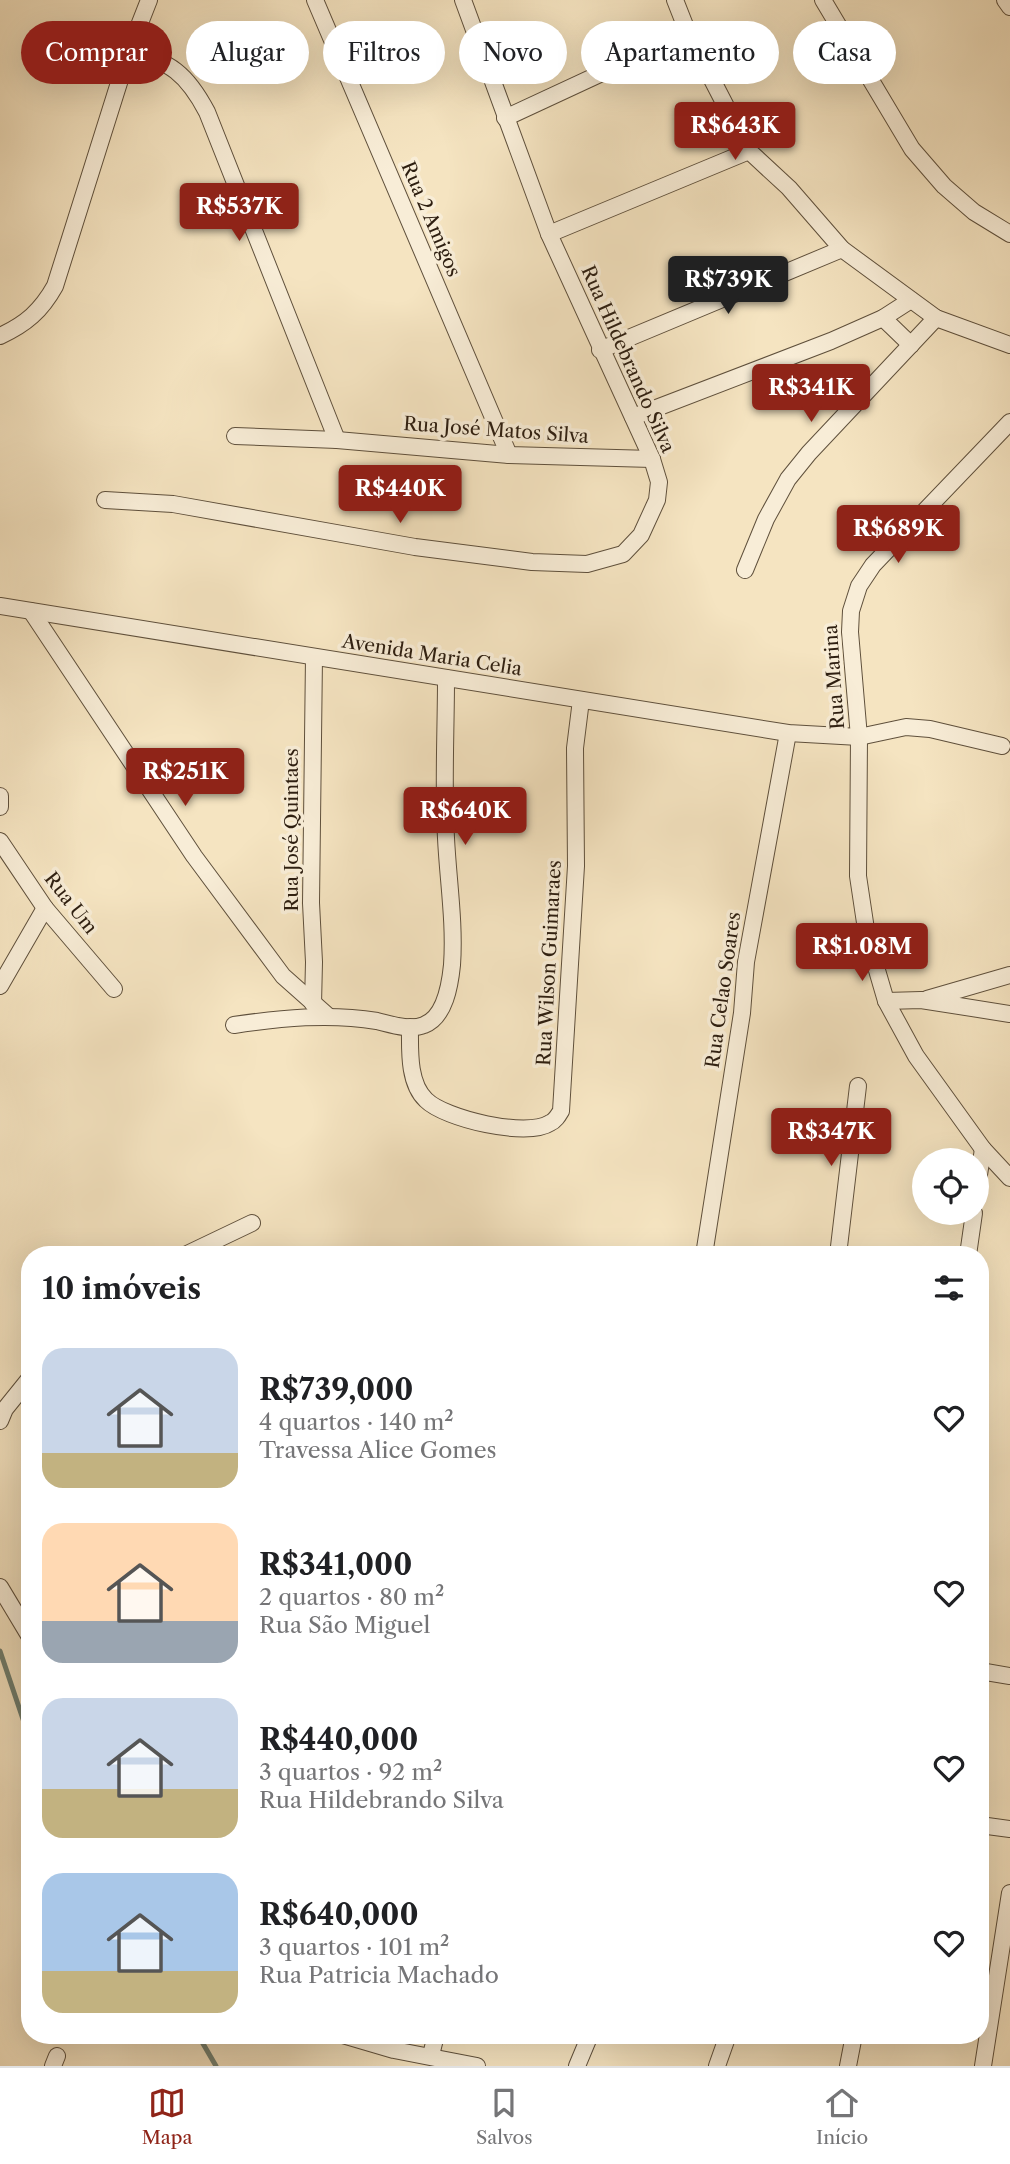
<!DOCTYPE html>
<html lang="pt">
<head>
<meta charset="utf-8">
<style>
	:root { --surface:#fff; --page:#f6f6f6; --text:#202124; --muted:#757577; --line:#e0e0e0; --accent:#8f2418 }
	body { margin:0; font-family:"Libre Caslon Text",serif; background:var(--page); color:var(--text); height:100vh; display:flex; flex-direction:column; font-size:26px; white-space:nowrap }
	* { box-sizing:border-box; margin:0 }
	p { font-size:23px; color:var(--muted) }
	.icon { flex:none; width:38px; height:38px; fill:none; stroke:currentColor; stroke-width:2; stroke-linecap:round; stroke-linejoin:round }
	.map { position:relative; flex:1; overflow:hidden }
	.panel { position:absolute; left:21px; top:1246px; width:968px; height:798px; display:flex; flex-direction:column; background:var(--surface); border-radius:28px; box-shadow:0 7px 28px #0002 }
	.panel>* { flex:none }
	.banner { position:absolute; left:21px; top:21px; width:970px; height:63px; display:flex; gap:14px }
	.controls { position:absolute; left:912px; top:1148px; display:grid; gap:14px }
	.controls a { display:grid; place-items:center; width:77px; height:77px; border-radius:50%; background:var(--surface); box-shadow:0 7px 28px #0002; font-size:35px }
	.price { position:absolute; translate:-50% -60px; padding:0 16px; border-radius:7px; background:var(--accent); color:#fff; font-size:23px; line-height:46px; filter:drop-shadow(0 2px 4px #0008) }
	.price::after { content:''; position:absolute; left:50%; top:42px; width:21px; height:16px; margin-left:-10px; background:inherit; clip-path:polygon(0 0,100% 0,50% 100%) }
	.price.current { background:#222; color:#fff }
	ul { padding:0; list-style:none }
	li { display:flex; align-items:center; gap:21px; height:175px; padding:0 21px }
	li span { display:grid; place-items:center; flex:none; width:196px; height:140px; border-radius:21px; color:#555 }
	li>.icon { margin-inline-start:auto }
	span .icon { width:84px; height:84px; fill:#fffc; stroke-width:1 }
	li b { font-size:30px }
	h2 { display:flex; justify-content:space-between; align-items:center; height:84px; padding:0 21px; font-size:30px }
	.chip { padding:0 24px; border-radius:32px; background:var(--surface); box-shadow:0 7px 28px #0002; font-size:24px; line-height:63px }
	.chip.current { background:var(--accent); color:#fff }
	.menu { display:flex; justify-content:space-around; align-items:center; height:98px; border-top:2px solid var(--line); background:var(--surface); font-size:19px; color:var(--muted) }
	.menu a { display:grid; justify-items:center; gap:4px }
	.menu .current { color:var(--accent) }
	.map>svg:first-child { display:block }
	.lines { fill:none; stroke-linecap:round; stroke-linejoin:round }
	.stream { stroke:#707f71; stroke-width:5 }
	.minor-casing { stroke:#5f503c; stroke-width:18 }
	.minor { stroke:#f8edd7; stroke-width:16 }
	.labels { text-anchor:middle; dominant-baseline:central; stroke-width:7; stroke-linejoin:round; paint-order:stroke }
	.street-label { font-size:19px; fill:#2d1e10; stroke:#f8edd7 }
</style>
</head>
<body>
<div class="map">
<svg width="1010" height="2066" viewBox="0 0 1010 2066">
	<rect width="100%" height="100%" fill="#f5e4c1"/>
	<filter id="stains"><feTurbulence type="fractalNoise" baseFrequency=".00286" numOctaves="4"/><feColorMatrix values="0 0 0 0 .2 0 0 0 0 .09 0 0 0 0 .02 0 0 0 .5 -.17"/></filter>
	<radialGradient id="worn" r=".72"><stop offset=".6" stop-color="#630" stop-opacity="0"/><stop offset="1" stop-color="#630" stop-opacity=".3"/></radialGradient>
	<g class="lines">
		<g class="stream">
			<polyline points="0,1651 30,1740"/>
			<polyline points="198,2035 216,2066"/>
		</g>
		<defs>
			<g id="minor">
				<polyline points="315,0 509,455"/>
				<polyline points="675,0 688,33 749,151 789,188 842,249 936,318 1010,345"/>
				<polyline points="823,0 912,149 944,186 974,212 1010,234"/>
				<polyline points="1005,0 1010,7"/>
				<path d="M129,51c41,10 58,23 78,61l130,328"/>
				<polyline points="505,118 688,33"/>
				<polyline points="549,234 749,151"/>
				<polyline points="883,318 911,345"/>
				<path d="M0,336c26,-12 41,-25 55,-50l74,-235 20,-51"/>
				<polyline points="600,350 842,249"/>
				<polyline points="633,417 831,341 883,318 911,300"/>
				<polyline points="1010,422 873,565 859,586 851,611 850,632 859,737 858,876 867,936 886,1001 916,1056 983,1149 1010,1178"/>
				<polyline points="235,436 337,440 509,455 652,459"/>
				<polyline points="105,500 173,504 415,547 532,562 587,564 623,554 641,535 657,500 659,482 652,459 549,234 463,0"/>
				<polyline points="745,570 766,519 788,479 809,453 936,318"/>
				<polyline points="0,606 788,733 859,737 906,727 930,729 1002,746"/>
				<polyline points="31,611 194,856 283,976 328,1016"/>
				<polyline points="0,796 0,807"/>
				<polyline points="0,841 45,908 114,989"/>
				<polyline points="0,986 45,908"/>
				<polyline points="927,999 1010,975"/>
				<polyline points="886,1001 921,1000 1010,1014"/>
				<polyline points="313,1004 314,962 311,903 314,657"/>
				<path d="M234,1025c47,-7 95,-12 143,-4 13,3 33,10 47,4 21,-8 26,-40 28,-60 3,-42 -4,-85 -6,-127 -3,-53 0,-107 0,-160"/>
				<path d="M410,1027c0,23 -2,56 16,73 19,19 101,38 124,23 5,-2 8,-7 11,-12l15,-245 -1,-118 6,-48"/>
				<polyline points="976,1194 983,1149"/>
				<polyline points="185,1255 252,1223"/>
				<polyline points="704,1255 742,1013 746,962 788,733"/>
				<polyline points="838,1255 858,1086"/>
				<polyline points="968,1255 974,1213"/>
				<polyline points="0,1421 5,1409 30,1378"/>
				<polyline points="0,1587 30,1637"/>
				<polyline points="980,1671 1010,1676"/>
				<polyline points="980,1825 1010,1829"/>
				<polyline points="343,2035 394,2050 477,2066"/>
				<polyline points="431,2055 436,2035"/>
				<polyline points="53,2066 57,2056"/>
				<polyline points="577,2066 590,2035"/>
				<polyline points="717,2066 728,2035"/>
				<polyline points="848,2066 854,2035"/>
				<polyline points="983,2066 1010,1893"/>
			</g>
		</defs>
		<use href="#minor" class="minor-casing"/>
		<use href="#minor" class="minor"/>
	</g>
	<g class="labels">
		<g class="street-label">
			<text transform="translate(431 219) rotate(67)">Rua 2 Amigos</text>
			<text transform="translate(628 359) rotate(66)">Rua Hildebrando Silva</text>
			<text transform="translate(496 430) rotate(4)">Rua José Matos Silva</text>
			<text transform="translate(432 655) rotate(9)">Avenida Maria Celia</text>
			<text transform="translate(834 677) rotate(-94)">Rua Marina</text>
			<text transform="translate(291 830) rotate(-90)">Rua José Quintaes</text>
			<text transform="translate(71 903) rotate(52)">Rua Um</text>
			<text transform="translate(549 963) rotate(-87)">Rua Wilson Guimaraes</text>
			<text transform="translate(723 990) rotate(-82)">Rua Celao Soares</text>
		</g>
	</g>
	<rect width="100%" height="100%" filter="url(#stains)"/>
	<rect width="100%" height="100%" fill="url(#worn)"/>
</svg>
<div class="controls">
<a><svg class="icon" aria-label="locate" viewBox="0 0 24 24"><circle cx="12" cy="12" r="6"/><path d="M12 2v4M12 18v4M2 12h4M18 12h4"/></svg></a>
</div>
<b class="price" style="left:735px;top:162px">R$643K</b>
<b class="price" style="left:239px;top:243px">R$537K</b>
<b class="price current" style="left:728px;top:316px">R$739K</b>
<b class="price" style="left:811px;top:424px">R$341K</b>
<b class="price" style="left:400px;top:525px">R$440K</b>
<b class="price" style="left:898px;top:565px">R$689K</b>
<b class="price" style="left:185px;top:808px">R$251K</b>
<b class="price" style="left:465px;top:847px">R$640K</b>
<b class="price" style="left:862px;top:983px">R$1.08M</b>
<b class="price" style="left:831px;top:1168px">R$347K</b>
<div class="banner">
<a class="chip current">Comprar</a>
<a class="chip">Alugar</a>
<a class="chip">Filtros</a>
<a class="chip">Novo</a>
<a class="chip">Apartamento</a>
<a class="chip">Casa</a>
</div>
<section class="panel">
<h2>10 imóveis<svg class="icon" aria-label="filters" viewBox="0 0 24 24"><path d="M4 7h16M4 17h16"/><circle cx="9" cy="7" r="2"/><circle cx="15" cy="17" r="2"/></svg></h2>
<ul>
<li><span style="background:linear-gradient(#c9d6e8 75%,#c2b280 0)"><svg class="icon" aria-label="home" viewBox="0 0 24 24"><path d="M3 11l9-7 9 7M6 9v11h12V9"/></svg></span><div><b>R$739,000</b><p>4 quartos · 140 m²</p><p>Travessa Alice Gomes</p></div><svg class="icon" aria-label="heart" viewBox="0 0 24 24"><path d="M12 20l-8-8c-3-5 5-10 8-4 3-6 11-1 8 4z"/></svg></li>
<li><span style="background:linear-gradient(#ffd9b3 70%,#9aa5b1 0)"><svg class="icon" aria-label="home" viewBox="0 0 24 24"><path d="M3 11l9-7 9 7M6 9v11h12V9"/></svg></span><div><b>R$341,000</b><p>2 quartos · 80 m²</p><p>Rua São Miguel</p></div><svg class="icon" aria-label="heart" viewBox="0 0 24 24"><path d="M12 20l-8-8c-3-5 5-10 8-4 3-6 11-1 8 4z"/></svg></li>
<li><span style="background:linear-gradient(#c9d6e8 65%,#c2b280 0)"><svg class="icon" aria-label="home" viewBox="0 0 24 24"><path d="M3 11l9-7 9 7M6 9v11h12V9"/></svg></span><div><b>R$440,000</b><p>3 quartos · 92 m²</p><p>Rua Hildebrando Silva</p></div><svg class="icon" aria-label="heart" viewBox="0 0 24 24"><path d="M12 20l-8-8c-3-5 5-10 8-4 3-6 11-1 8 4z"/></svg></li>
<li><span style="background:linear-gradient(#a9c7e8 70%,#c2b280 0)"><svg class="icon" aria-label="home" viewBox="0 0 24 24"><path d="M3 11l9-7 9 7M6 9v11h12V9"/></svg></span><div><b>R$640,000</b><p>3 quartos · 101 m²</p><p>Rua Patricia Machado</p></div><svg class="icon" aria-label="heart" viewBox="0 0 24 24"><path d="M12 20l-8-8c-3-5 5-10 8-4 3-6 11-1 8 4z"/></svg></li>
</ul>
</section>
</div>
<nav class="menu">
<a class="current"><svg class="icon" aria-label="map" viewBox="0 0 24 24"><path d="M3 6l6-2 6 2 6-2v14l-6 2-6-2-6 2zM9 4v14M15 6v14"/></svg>Mapa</a>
<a><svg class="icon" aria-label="saved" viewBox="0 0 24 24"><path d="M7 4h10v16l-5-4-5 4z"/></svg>Salvos</a>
<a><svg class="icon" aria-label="home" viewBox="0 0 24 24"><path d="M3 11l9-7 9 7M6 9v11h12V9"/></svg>Início</a>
</nav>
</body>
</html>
